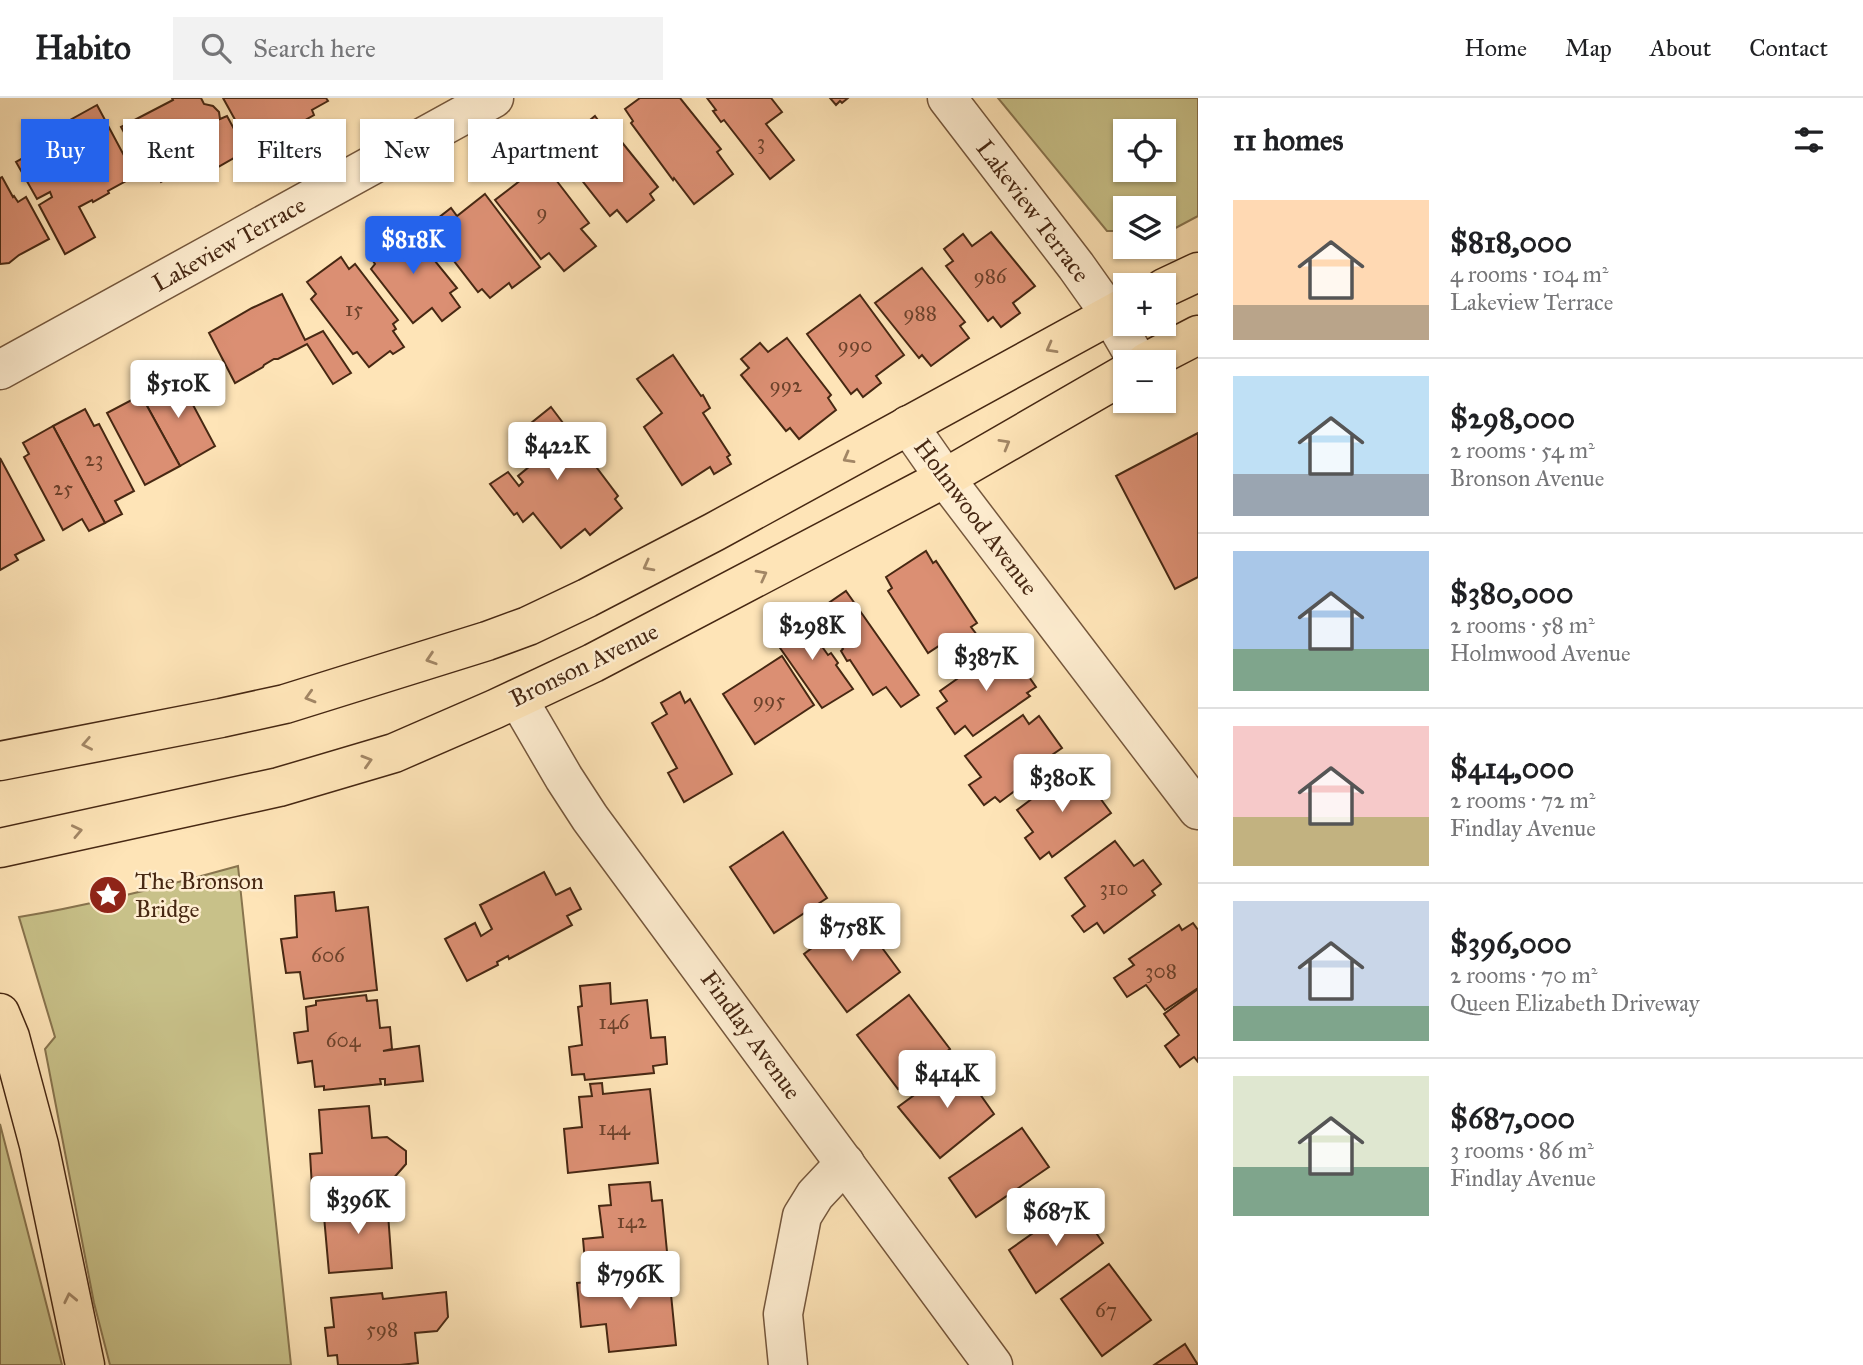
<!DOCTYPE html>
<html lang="en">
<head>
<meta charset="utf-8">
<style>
	:root { --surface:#fff; --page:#f2f2f2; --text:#202124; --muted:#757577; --line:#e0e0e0; --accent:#2563eb }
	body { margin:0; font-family:"IM FELL Great Primer",serif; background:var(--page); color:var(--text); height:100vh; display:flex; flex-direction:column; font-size:26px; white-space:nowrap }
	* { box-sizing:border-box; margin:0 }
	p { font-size:23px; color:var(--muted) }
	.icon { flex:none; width:38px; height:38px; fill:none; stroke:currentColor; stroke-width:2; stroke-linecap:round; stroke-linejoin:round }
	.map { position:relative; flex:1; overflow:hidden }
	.drawer { display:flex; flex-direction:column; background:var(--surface); width:665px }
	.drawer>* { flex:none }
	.top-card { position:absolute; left:21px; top:21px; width:665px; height:63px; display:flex; gap:14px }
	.tools { position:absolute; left:1113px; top:21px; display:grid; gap:14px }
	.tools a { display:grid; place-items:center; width:63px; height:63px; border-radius:0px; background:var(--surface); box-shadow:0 2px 5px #0004; font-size:35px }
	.price { position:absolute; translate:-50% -60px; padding:0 16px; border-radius:7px; background:#fff; color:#222; font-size:23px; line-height:46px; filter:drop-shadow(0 2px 4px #0008) }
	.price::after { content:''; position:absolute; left:50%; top:42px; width:21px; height:16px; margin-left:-10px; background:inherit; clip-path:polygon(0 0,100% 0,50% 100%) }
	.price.active { background:var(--accent); color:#fff }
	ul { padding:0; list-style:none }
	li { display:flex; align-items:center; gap:21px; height:175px; padding:0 35px }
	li+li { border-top:2px solid var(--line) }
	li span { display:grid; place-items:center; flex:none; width:196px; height:140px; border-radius:0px; color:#555 }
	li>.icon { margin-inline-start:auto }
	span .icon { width:84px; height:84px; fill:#fffc; stroke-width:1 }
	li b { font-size:30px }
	h2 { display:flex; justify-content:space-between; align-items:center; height:84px; padding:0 35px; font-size:30px }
	.pill { padding:0 24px; border-radius:0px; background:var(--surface); box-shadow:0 2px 5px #0004; font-size:24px; line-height:63px }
	.pill.active { background:var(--accent); color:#fff }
	header { display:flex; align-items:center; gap:42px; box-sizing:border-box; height:98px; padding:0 35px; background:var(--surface); border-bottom:2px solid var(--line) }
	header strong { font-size:33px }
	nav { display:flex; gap:38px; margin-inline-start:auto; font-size:24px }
	.search { width:490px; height:63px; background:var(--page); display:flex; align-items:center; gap:18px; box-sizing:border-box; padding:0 24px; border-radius:0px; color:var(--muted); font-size:26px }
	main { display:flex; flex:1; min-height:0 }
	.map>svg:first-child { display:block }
	.green { fill:#c8c189; stroke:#88744e; stroke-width:2; fill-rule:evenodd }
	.building { fill:#db8f73; stroke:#472813; stroke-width:2 }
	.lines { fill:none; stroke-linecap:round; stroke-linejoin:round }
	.minor-casing { stroke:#75573c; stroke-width:41 }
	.major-casing { stroke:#472813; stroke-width:41 }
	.minor { stroke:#feedd0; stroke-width:38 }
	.major { stroke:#fee4b7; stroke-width:38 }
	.oneway { stroke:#a28665 }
	.labels { text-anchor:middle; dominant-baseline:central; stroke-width:5; stroke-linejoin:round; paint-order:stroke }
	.number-label { font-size:21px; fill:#6c422b }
	.street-label { font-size:24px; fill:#472813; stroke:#feedd0 }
	.poi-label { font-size:24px; fill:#472813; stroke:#feedd0; text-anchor:start }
</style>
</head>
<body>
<header>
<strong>Habito</strong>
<div class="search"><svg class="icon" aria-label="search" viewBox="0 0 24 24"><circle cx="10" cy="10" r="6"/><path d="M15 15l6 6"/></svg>Search here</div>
<nav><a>Home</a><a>Map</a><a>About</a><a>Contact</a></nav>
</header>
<main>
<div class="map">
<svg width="1198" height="1267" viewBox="0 0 1198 1267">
	<rect width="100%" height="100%" fill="#fee4b7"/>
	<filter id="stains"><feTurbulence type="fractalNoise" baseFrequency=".00286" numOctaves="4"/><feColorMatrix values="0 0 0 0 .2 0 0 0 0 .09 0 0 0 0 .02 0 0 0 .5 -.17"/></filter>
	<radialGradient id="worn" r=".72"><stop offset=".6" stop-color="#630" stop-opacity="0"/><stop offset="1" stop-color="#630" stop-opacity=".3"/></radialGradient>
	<g class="green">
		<path d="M998,0h200v118l-28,15h-6v-23h-39v23h-18zM1125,33h39v39h-39z"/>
		<path d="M238,768l53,499h-181l-16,-62 -49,-254 10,-12 -36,-120c74,-12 147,-31 219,-51z"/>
		<polygon points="0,1026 62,1267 0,1267"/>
	</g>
	<g class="building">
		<polygon points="172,0 201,0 204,6 213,8 219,14 220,21 227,18 246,53 218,69 212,57 161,84 151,65 143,69 121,29 173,2"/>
		<polygon points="223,0 326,0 328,3 312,12 314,17 268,43 271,49 254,56"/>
		<polygon points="640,0 680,0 721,51 717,54 733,76 694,106 674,80 673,82 631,25 633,23 625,11"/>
		<polygon points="707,0 771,0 782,14 766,26 794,62 770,81 724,22 721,24 713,13 716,12"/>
		<polygon points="830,0 848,0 842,5 840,3 836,7"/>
		<polygon points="97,7 135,78 108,93 109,95 93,104 92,102 79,109 95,139 65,156 39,107 52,99 50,94 37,101 16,64 59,40 54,31"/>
		<polygon points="595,18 604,30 608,27 658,89 650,96 654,102 627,124 617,112 610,118 566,62 569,59 559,47"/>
		<polygon points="543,65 589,125 581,131 596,148 564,173 549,155 541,161 495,102"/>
		<polygon points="2,79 13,99 14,98 18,104 26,99 49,141 19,157 9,165 0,166 0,80"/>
		<polygon points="485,96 540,169 512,190 509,185 490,200 482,191 478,194 433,136 439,132 433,124 451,110 457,118"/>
		<polygon points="400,127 409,139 413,136 457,190 450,195 460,209 442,223 432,210 413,225 371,171 375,166 367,154"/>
		<polygon points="991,134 1035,188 1013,205 1020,215 1001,229 993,219 988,223 946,168 953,163 944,151 963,136 972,148"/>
		<polygon points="341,159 349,171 355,166 398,222 393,226 396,231 393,233 404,249 393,256 390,253 369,269 357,254 353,256 311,201 316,196 307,184"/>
		<polygon points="922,170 965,224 960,228 969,240 931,268 922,257 919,260 875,205"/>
		<polygon points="282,196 305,242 323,233 351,275 333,286 307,246 278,261 274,261 264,267 263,269 235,285 209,235 252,210"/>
		<polygon points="860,197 904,257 876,278 881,285 863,299 857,291 851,296 807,236"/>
		<polygon points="787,240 831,297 828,300 836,312 799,341 790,330 786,333 741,277 749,270 741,261 760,245 768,254"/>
		<polygon points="673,257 701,298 703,297 710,310 703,315 730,357 727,359 731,366 714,376 710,369 682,387 644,329 662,315 637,281"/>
		<polygon points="177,277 215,348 180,368 141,297"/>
		<polygon points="141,297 180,368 145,387 107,315"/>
		<polygon points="551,309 618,398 615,401 622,410 590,437 585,431 561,450 533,415 523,424 517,415 514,417 490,386 508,374 519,388 523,384 518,378 530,368 510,342"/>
		<polygon points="85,311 94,328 99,326 134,393 115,403 122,416 105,425 53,328"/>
		<polygon points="53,328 105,425 89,433 82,421 63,432 24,359 29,356 23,345"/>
		<polygon points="1198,335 1198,479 1175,491 1116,378"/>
		<polygon points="0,360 44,442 15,457 18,462 0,472"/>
		<polygon points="926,453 933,465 936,463 977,525 971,529 977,537 954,551 948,542 928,555 888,493 892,490 886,479"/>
		<polygon points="846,493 919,597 901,609 886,589 873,597 850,562 847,563 841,553 843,551 817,513"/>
		<polygon points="797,518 806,531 808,529 828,557 831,555 838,565 836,567 853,591 822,610 771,537"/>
		<polygon points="1009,550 1036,589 1027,595 1030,598 973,638 965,628 955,636 937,610 947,603 940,593 998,552 1000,556"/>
		<polygon points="782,558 814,607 755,646 723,596"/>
		<polygon points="680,594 685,605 690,601 732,676 684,704 668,675 677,670 652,625 667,616 661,605"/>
		<polygon points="1023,617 1029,626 1039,618 1062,650 1052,657 1056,662 1000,704 995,699 984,707 969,687 981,679 965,658"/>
		<polygon points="1078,670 1111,715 1052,759 1049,754 1040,761 1025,740 1033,734 1017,712 1065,676 1067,679"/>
		<polygon points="783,734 827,800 774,835 730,769"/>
		<polygon points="1115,743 1134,768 1143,762 1161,786 1152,793 1155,797 1104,835 1097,825 1084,834 1072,818 1085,808 1065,780"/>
		<polygon points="544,774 556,797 570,790 581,811 567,818 572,827 509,861 508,858 497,864 498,867 467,883 445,841 475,825 481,838 492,831 480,807"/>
		<polygon points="334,794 336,813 368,809 377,892 304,901 300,874 286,875 281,841 297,839 295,798"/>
		<polygon points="857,816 900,874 847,914 804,856"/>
		<polygon points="1193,825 1198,832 1198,890 1165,912 1146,887 1127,899 1114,880 1134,867 1129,861 1179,827 1182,832"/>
		<polygon points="610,885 611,906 647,902 651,940 665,939 667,966 653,968 654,975 585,982 584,976 572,977 569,949 582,947 578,909 582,908 580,888"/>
		<polygon points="1198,891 1198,964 1194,959 1180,969 1165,948 1179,937 1164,916"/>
		<polygon points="366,897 367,903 377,902 380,930 390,929 392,951 383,953 419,948 423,983 385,987 385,981 380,981 381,986 324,992 324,988 315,989 312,963 298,965 294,935 308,933 306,909 316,907 316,903"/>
		<polygon points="909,897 950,951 898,991 857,937"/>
		<polygon points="958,965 994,1016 940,1060 898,1009"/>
		<polygon points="602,985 603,996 650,991 658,1065 568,1075 564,1031 582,1029 579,999 592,998 590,986"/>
		<polygon points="369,1008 372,1040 387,1039 406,1053 406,1066 392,1082 312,1089 310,1056 322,1055 319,1012"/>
		<polygon points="1022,1030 1049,1069 976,1119 949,1080"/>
		<polygon points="650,1084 652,1103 662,1102 668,1164 605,1170 604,1162 585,1164 583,1141 603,1139 599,1108 611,1107 609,1087"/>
		<polygon points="387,1102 392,1170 329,1175 323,1107"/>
		<polygon points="1076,1105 1103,1145 1036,1195 1009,1152"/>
		<polygon points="1109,1166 1151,1222 1102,1258 1061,1201"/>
		<polygon points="669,1176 676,1247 609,1254 606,1226 581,1229 577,1185"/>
		<polygon points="446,1194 448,1219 437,1233 415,1235 418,1265 400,1267 338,1267 337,1257 328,1258 325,1230 334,1229 331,1200 382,1195 383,1201"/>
		<polygon points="1185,1246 1198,1267 1154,1267"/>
	</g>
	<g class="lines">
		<defs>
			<g id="minor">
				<polyline points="947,0 1076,168 1110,216 1138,264"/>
				<polyline points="0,272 494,0"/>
				<polyline points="908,327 945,380 1198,712"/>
				<polyline points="518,601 564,680 590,720 993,1267"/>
				<polyline points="788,1267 783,1216 802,1118 815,1097 845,1065"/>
			</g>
			<g id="major">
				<polyline points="1164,190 1198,174"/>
				<polyline points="1146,264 1198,237"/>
				<polyline points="0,663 221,620 285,606 487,543 528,528 587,500 714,434 1125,209"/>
				<polyline points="0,750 279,689 394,655 495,611 593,565 945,380 1125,276"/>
				<polyline points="0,915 10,939 39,1047 85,1267"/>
			</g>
		</defs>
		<use href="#minor" class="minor-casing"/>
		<use href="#major" class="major-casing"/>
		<use href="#minor" class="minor"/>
		<use href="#major" class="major"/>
	</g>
	<defs><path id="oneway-chevron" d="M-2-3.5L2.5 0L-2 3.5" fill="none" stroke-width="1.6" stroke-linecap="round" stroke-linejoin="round" transform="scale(1.75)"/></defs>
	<g class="oneway">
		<use href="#oneway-chevron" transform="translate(1051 250) rotate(151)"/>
		<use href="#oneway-chevron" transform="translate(1005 346) rotate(-30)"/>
		<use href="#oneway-chevron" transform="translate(848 360) rotate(151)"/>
		<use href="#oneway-chevron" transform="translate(648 468) rotate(152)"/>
		<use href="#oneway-chevron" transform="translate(762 477) rotate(-28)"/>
		<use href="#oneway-chevron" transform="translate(431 561) rotate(162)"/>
		<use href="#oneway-chevron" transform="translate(310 599) rotate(164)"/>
		<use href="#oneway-chevron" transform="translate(87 646) rotate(169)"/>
		<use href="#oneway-chevron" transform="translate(367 663) rotate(-17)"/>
		<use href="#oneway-chevron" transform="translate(77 733) rotate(-12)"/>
		<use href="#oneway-chevron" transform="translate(70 1200) rotate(-102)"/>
	</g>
	<defs>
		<symbol id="sight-disc" viewBox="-11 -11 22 22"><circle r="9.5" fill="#8f2418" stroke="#feedd0"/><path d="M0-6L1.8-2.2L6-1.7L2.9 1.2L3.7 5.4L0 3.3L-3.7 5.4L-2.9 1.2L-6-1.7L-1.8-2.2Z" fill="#fff"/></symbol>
	</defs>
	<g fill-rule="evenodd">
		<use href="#sight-disc" x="86" y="775" width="44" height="44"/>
	</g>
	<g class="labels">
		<g class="number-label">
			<text x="761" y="44">3</text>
			<text x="542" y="114">9</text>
			<text x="990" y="178">986</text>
			<text x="354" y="211">15</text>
			<text x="920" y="215">988</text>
			<text x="855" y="247">990</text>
			<text x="786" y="287">992</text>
			<text x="94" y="361">23</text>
			<text x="63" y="390">25</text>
			<text x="769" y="602">995</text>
			<text x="1114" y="790">310</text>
			<text x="328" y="857">606</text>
			<text x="1161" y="873">308</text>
			<text x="614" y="924">146</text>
			<text x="343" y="942">604</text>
			<text x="614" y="1030">144</text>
			<text x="632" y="1123">142</text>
			<text x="1106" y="1212">67</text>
			<text x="382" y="1231">598</text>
		</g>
		<g class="street-label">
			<text transform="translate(1033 113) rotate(53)">Lakeview Terrace</text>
			<text transform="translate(229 146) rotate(-29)">Lakeview Terrace</text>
			<text transform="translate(976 419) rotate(53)">Holmwood Avenue</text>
			<text transform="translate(584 567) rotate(-26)">Bronson Avenue</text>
			<text transform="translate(751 937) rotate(54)">Findlay Avenue</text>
		</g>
		<g class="poi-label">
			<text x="135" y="783">The Bronson<tspan x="135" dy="28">Bridge</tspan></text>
		</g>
	</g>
	<rect width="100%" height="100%" filter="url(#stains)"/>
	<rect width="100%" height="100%" fill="url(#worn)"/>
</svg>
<div class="tools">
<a><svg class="icon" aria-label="locate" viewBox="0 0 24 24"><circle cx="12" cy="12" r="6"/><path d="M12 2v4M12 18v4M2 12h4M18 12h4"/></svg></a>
<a><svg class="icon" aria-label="layers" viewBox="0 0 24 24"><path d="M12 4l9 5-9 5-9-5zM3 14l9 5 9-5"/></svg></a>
<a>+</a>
<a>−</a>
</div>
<b class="price active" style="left:413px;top:178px">$818K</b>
<b class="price" style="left:178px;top:322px">$510K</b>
<b class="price" style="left:557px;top:384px">$422K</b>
<b class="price" style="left:812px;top:564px">$298K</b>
<b class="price" style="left:986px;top:595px">$387K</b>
<b class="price" style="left:1062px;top:716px">$380K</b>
<b class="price" style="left:852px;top:865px">$758K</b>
<b class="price" style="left:947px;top:1012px">$414K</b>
<b class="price" style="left:358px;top:1138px">$396K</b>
<b class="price" style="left:1056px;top:1150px">$687K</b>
<b class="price" style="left:630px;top:1213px">$796K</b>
<div class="top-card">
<a class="pill active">Buy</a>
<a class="pill">Rent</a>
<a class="pill">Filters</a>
<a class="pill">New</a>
<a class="pill">Apartment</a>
</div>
</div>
<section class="drawer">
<h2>11 homes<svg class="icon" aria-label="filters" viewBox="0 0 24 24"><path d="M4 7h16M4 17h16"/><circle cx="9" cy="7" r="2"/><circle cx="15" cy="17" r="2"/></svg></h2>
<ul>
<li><span style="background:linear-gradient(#ffd9b3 75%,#b9a48a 0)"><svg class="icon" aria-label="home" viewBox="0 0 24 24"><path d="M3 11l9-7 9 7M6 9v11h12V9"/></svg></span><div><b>$818,000</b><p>4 rooms · 104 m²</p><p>Lakeview Terrace</p></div></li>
<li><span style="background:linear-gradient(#bfe0f5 70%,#9aa5b1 0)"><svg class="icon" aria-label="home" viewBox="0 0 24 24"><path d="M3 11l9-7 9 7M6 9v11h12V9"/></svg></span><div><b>$298,000</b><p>2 rooms · 54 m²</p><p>Bronson Avenue</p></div></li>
<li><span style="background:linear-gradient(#a9c7e8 70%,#7fa58c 0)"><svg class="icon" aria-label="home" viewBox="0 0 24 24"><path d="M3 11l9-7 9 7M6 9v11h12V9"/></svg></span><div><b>$380,000</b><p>2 rooms · 58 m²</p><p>Holmwood Avenue</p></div></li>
<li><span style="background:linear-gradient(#f6c9c9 65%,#c2b280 0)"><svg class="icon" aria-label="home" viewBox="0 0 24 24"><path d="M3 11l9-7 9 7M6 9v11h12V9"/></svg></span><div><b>$414,000</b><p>2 rooms · 72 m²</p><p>Findlay Avenue</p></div></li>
<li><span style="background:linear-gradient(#c9d6e8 75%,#7fa58c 0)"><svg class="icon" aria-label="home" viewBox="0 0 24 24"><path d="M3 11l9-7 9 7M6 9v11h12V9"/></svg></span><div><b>$396,000</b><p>2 rooms · 70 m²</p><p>Queen Elizabeth Driveway</p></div></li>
<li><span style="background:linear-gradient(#dfe7d0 65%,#7fa58c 0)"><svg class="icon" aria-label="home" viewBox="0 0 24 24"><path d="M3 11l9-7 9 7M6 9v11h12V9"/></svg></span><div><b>$687,000</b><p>3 rooms · 86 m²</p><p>Findlay Avenue</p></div></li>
</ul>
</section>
</main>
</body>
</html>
